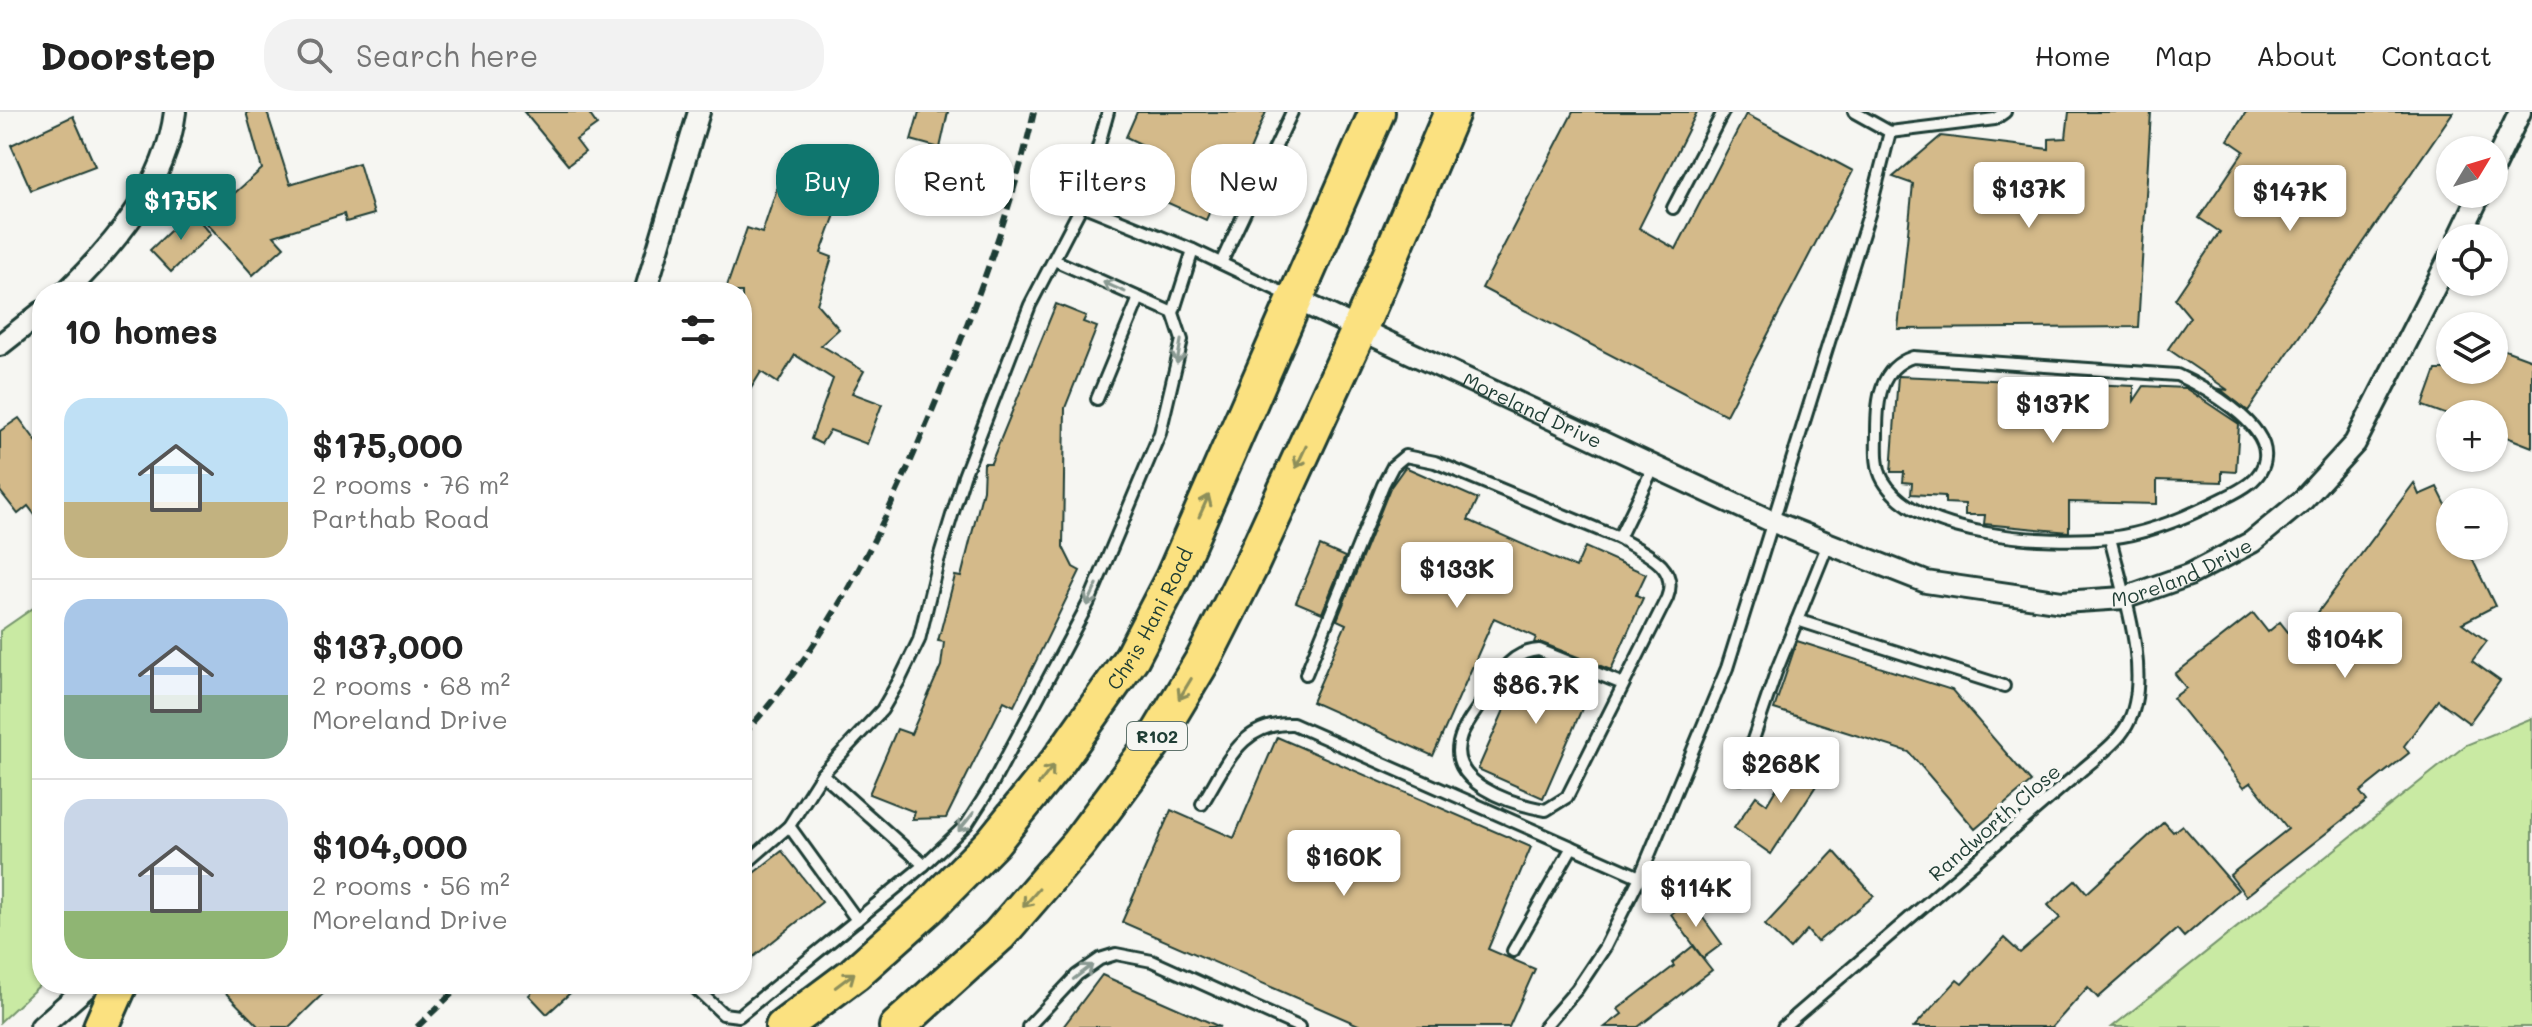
<!DOCTYPE html>
<html lang="en">
<head>
<meta charset="utf-8">
<style>
	:root { --surface:#fff; --page:#f2f2f2; --text:#222; --muted:#767676; --line:#e0e0e0; --accent:#0f766e }
	body { margin:0; font-family:Mali,sans-serif; background:var(--page); color:var(--text); height:100vh; display:flex; flex-direction:column; font-size:30px; white-space:nowrap }
	* { box-sizing:border-box; margin:0 }
	p { font-size:26px; color:var(--muted) }
	.icon { flex:none; width:44px; height:44px; fill:none; stroke:currentColor; stroke-width:2; stroke-linecap:round; stroke-linejoin:round }
	.map { position:relative; flex:1; overflow:hidden }
	.sheet { position:absolute; left:32px; top:170px; width:720px; height:712px; display:flex; flex-direction:column; background:var(--surface); border-radius:32px; box-shadow:0 2px 6px #0004 }
	.sheet>* { flex:none }
	.guide { position:absolute; left:776px; top:32px; width:760px; height:72px; display:flex; gap:16px }
	.needle { width:52px; rotate:52deg }
	.controls { position:absolute; left:2436px; top:24px; display:grid; gap:16px }
	.controls a { display:grid; place-items:center; width:72px; height:72px; border-radius:50%; background:var(--surface); box-shadow:0 2px 6px #0004; font-size:40px }
	.price { position:absolute; translate:-50% -68px; padding:0 18px; border-radius:8px; background:#fff; color:#222; font-size:26px; line-height:52px; filter:drop-shadow(0 2px 4px #0008) }
	.price::after { content:''; position:absolute; left:50%; top:48px; width:24px; height:18px; margin-left:-12px; background:inherit; clip-path:polygon(0 0,100% 0,50% 100%) }
	.price.on { background:var(--accent); color:#fff }
	ul { padding:0; list-style:none }
	li { display:flex; align-items:center; gap:24px; height:200px; padding:0 32px }
	li+li { border-top:2px solid var(--line) }
	li span { display:grid; place-items:center; flex:none; width:224px; height:160px; border-radius:24px; color:#555 }
	li>.icon { margin-inline-start:auto }
	span .icon { width:96px; height:96px; fill:#fffc; stroke-width:1 }
	li b { font-size:34px }
	h2 { display:flex; justify-content:space-between; align-items:center; height:96px; padding:0 32px; font-size:34px }
	.chip { padding:0 28px; border-radius:32px; background:var(--surface); box-shadow:0 2px 6px #0004; font-size:28px; line-height:72px }
	.chip.on { background:var(--accent); color:#fff }
	header { display:flex; align-items:center; gap:48px; box-sizing:border-box; height:112px; padding:0 40px; background:var(--surface); border-bottom:2px solid var(--line) }
	header strong { font-size:38px }
	nav { display:flex; gap:44px; margin-inline-start:auto; font-size:28px }
	.search { width:560px; height:72px; background:var(--page); display:flex; align-items:center; gap:20px; box-sizing:border-box; padding:0 28px; border-radius:32px; color:var(--muted); font-size:30px }
	.map>svg:first-child { display:block }
	.green { fill:#c9eaa3; stroke:#74946c; stroke-width:2 }
	.building { fill:#d4ba8a; stroke:#1f3d34; stroke-width:2 }
	.lines { fill:none; stroke-linecap:round; stroke-linejoin:round }
	.lane-casing { stroke:#1f3d34; stroke-width:16 }
	.street-casing { stroke:#1f3d34; stroke-width:26 }
	.primary-casing { stroke:#1f3d34; stroke-width:40 }
	.lane { stroke:#f6f6f2; stroke-width:10 }
	.street { stroke:#f6f6f2; stroke-width:20 }
	.primary { stroke:#fbe180; stroke-width:34 }
	.rail { stroke:#1f3d34; stroke-width:6; stroke-dasharray:12 6; stroke-linecap:butt }
	.oneway { stroke:#8a9a93 }
	.oneway2 { stroke:#8d8f5a }
	.labels { text-anchor:middle; dominant-baseline:central; stroke-width:7; stroke-linejoin:round; paint-order:stroke }
	.shield { fill:#f6f6f2; stroke:#60746d; stroke-width:2 }
	.shield-label { font-size:18px; font-weight:bold; fill:#1f3d34 }
	.street-label { font-size:20px; fill:#1f3d34; stroke:#f6f6f2 }
</style>
</head>
<body>
<header>
<strong>Doorstep</strong>
<div class="search"><svg class="icon" aria-label="search" viewBox="0 0 24 24"><circle cx="10" cy="10" r="6"/><path d="M15 15l6 6"/></svg>Search here</div>
<nav><a>Home</a><a>Map</a><a>About</a><a>Contact</a></nav>
</header>
<div class="map">
<svg width="2532" height="915" viewBox="0 0 2532 915">
	<rect width="100%" height="100%" fill="#f6f6f2"/>
	<filter id="ink" filterUnits="userSpaceOnUse"><feTurbulence type="fractalNoise" baseFrequency=".0125" numOctaves="2"/><feDisplacementMap in="SourceGraphic" scale="16" xChannelSelector="R" yChannelSelector="G"/><feConvolveMatrix kernelMatrix="1 2 1 2 8 2 1 2 1" color-interpolation-filters="sRGB"/></filter>
	<g filter="url(#ink)">
		<g class="green">
			<polygon points="42,490 42,871 0,910 0,519"/>
			<polygon points="2532,606 2532,915 2112,915 2466,633"/>
		</g>
		<g class="building">
			<polygon points="246,0 267,0 290,72 359,51 374,102 346,110 344,102 274,124 284,135 253,163 204,108 262,57"/>
			<polygon points="524,0 588,0 597,13 576,28 585,40 568,53"/>
			<polygon points="919,0 948,0 940,36 911,28"/>
			<polygon points="1137,0 1266,0 1230,86 1218,81 1206,108 1128,73 1145,34 1126,25"/>
			<polygon points="1573,0 1697,0 1639,116 1676,137 1746,2 1853,59 1726,303 1482,176"/>
			<polygon points="2069,0 2151,0 2138,215 1898,217 1913,72 1893,65 1941,24 2049,37 2049,27 2066,26"/>
			<polygon points="2246,0 2453,0 2248,299 2220,277 2228,278 2168,237 2190,205 2175,187 2220,120 2199,106 2244,39 2228,28"/>
			<polygon points="73,4 95,54 31,78 11,33"/>
			<polygon points="829,37 865,47 856,74 847,70 821,141 832,145 817,192 839,217 821,233 864,259 852,281 882,292 867,332 830,318 821,332 811,327 833,267 795,243 778,271 761,260 742,291 742,180 725,180 747,116 762,121 787,47 820,58"/>
			<polygon points="191,99 211,122 171,160 150,138"/>
			<polygon points="1056,192 1086,204 1083,210 1097,215 1065,296 1063,435 1073,455 1080,459 1014,594 1004,589 946,706 912,707 915,700 869,682 897,617 911,622 941,554 944,530 938,529 955,464 961,465 983,378 984,351 991,351"/>
			<polygon points="2494,234 2532,248 2532,335 2494,320 2494,302 2445,302 2423,294 2436,258 2494,258"/>
			<polygon points="1898,264 2134,274 2134,289 2144,274 2185,276 2239,312 2236,360 2222,359 2222,370 2157,368 2157,392 2069,390 2069,420 1984,412 1985,403 1965,403 1965,392 1945,391 1945,384 1911,382 1912,371 1903,370 1904,360 1891,360"/>
			<polygon points="19,306 42,337 42,412 28,394 18,402 0,379 0,319"/>
			<polygon points="1405,355 1478,387 1468,408 1576,456 1585,435 1646,462 1636,483 1643,486 1611,558 1542,531 1534,531 1536,525 1494,506 1433,644 1312,590 1346,512 1337,508 1390,376"/>
			<polygon points="2414,371 2419,383 2437,375 2450,401 2450,434 2466,434 2495,494 2462,511 2487,529 2472,549 2500,569 2469,611 2438,588 2404,634 2409,641 2360,680 2367,689 2246,784 2230,763 2288,717 2251,670 2244,675 2173,586 2186,576 2175,562 2253,501 2268,520 2280,510 2296,530"/>
			<polygon points="1320,434 1345,445 1322,501 1296,490"/>
			<polygon points="1797,529 1952,578 2031,670 1975,717 1909,640 1774,597"/>
			<polygon points="1538,546 1594,569 1543,686 1478,657 1525,550"/>
			<polygon points="1277,625 1531,735 1488,837 1535,857 1509,915 1363,915 1122,810 1171,698 1234,726"/>
			<polygon points="1809,642 1829,654 1771,742 1734,716 1756,684 1767,692 1791,652 1800,657"/>
			<polygon points="2164,710 2173,720 2182,713 2238,778 2184,825 2177,817 2098,886 2088,875 2052,915 1914,915 1957,868 1962,872 2004,826 2020,841 2060,806 2048,793 2076,768 2087,781"/>
			<polygon points="782,739 822,790 742,854 742,770"/>
			<polygon points="1834,739 1874,784 1817,830 1807,818 1790,837 1765,813"/>
			<polygon points="1690,788 1722,832 1703,846 1671,802"/>
			<polygon points="1693,834 1712,858 1638,915 1605,915 1622,902 1618,897 1674,854 1672,851"/>
			<polygon points="1102,863 1220,915 1063,915"/>
			<polygon points="217,872 333,872 289,915 259,915"/>
			<polygon points="540,872 580,872 547,902 529,883"/>
		</g>
		<g class="lines">
			<defs>
				<g id="lane">
					<polyline points="1854,0 1890,20 1995,7 2005,0"/>
					<polyline points="1082,93 1108,0"/>
					<polyline points="1673,96 1723,0"/>
					<polyline points="1054,148 1173,201"/>
					<polyline points="1221,151 1292,0"/>
					<path d="M1913,245l264,18c26,12 92,48 88,83 -2,23 -29,34 -47,43 -33,17 -72,33 -109,37 -61,6 -192,0 -226,-58 -8,-14 -6,-33 -6,-48 0,-31 2,-64 36,-75z"/>
					<polyline points="1097,287 1139,186"/>
					<path d="M1619,426c23,14 61,27 48,60l-100,199 -21,13c-34,-6 -103,-27 -85,-74 4,-12 15,-25 22,-36 15,-24 26,-48 56,-50l84,34"/>
					<polyline points="1797,508 2004,574"/>
					<polyline points="1306,562 1383,373 1393,354 1405,344 1435,350 1619,426 1653,356"/>
					<polyline points="822,662 924,753"/>
					<polyline points="1740,666 1776,560 1828,432"/>
					<path d="M1202,692c25,-40 38,-82 91,-80l347,153"/>
					<polyline points="789,714 857,808"/>
					<polyline points="742,755 789,714 822,662 882,598 900,567 919,528 938,449 964,364 1030,193 1082,93 1193,138 1292,185"/>
					<polyline points="1513,839 1572,735"/>
					<polyline points="691,872 723,902 739,904 924,753 967,712 990,676 1089,490 1160,321 1182,228 1173,201 1193,138"/>
					<polyline points="1028,915 1077,863 1100,847 1116,842 1152,849 1299,915"/>
					<polyline points="1544,915 1577,877 1605,835 1640,765 1727,556 1869,102 1890,20"/>
					<path d="M1783,915l300,-258c15,-13 34,-26 44,-44 27,-47 -5,-137 -17,-187"/>
				</g>
				<g id="street">
					<polyline points="2494,54 2520,0"/>
					<polyline points="2459,126 2480,82"/>
					<path d="M66,180c50,-49 100,-108 109,-180"/>
					<polyline points="645,180 699,0"/>
					<path id="s1" d="M1295,187l476,222 155,61 136,20 62,-4 65,-23 63,-33 51,-42 52,-57 95,-186"/>
					<polyline points="0,233 42,200"/>
					<polyline points="41,915 90,872"/>
				</g>
				<g id="primary">
					<polyline points="101,915 120,872"/>
					<path id="s2" d="M783,915l71,-53 75,-67 64,-65 66,-82 73,-103 41,-79 204,-466"/>
					<polyline points="897,915 999,823 1078,732 1153,631 1204,546 1251,453 1359,218 1452,0"/>
				</g>
			</defs>
			<use href="#lane" class="lane-casing"/>
			<use href="#street" class="street-casing"/>
			<use href="#primary" class="primary-casing"/>
			<use href="#lane" class="lane"/>
			<use href="#street" class="street"/>
			<use href="#primary" class="primary"/>
			<g class="rail">
				<path d="M742,624c88,-95 141,-207 190,-325 41,-98 78,-195 102,-299"/>
				<polyline points="417,915 462,872"/>
			</g>
		</g>
		<defs><path id="oneway-shaft" d="M-6 0H5M1.5-3L5.5 0L1.5 3" fill="none" stroke-width="1.6" stroke-linecap="round" stroke-linejoin="round" transform="scale(2)"/></defs>
		<g class="oneway">
			<use href="#oneway-shaft" transform="translate(1114 175) rotate(-156)"/>
			<use href="#oneway-shaft" transform="translate(1179 240) rotate(100)"/>
			<use href="#oneway-shaft" transform="translate(1092 483) rotate(115)"/>
			<use href="#oneway-shaft" transform="translate(966 710) rotate(129)"/>
			<use href="#oneway-shaft" transform="translate(1083 860) rotate(-37)"/>
		</g>
		<g class="oneway2">
			<use href="#oneway-shaft" transform="translate(1301 345) rotate(115)"/>
			<use href="#oneway-shaft" transform="translate(1204 394) rotate(-66)"/>
			<use href="#oneway-shaft" transform="translate(1185 577) rotate(121)"/>
			<use href="#oneway-shaft" transform="translate(1046 663) rotate(-52)"/>
			<use href="#oneway-shaft" transform="translate(1031 786) rotate(131)"/>
			<use href="#oneway-shaft" transform="translate(845 868) rotate(-37)"/>
		</g>
	</g>
	<g class="labels">
		<rect class="shield" x="1127" y="610" width="60" height="28" rx="6"/>
		<g class="shield-label">
			<text x="1157" y="624">R102</text>
		</g>
		<g class="street-label">
			<text stroke="none"><textPath href="#s1" startOffset="262">Moreland Drive</textPath></text>
			<text stroke="none"><textPath href="#s1" startOffset="954">Moreland Drive</textPath></text>
			<text stroke="none"><textPath href="#s2" startOffset="554">Chris Hani Road</textPath></text>
			<text transform="translate(1994 710) rotate(-41)">Randworth Close</text>
		</g>
	</g>
</svg>
<div class="controls">
<a><svg class="needle" viewBox="-14 -14 28 28"><path d="M0-13l5 13h-10z" fill="#e53935"/><path d="M0 13l5-13h-10z" fill="#767676"/></svg></a>
<a><svg class="icon" aria-label="locate" viewBox="0 0 24 24"><circle cx="12" cy="12" r="6"/><path d="M12 2v4M12 18v4M2 12h4M18 12h4"/></svg></a>
<a><svg class="icon" aria-label="layers" viewBox="0 0 24 24"><path d="M12 4l9 5-9 5-9-5zM3 14l9 5 9-5"/></svg></a>
<a>+</a>
<a>−</a>
</div>
<b class="price" style="left:2029px;top:118px">$137K</b>
<b class="price" style="left:2290px;top:121px">$147K</b>
<b class="price on" style="left:181px;top:130px">$175K</b>
<b class="price" style="left:2053px;top:333px">$137K</b>
<b class="price" style="left:1457px;top:498px">$133K</b>
<b class="price" style="left:2345px;top:568px">$104K</b>
<b class="price" style="left:1536px;top:614px">$86.7K</b>
<b class="price" style="left:1781px;top:693px">$268K</b>
<b class="price" style="left:1344px;top:786px">$160K</b>
<b class="price" style="left:1696px;top:817px">$114K</b>
<div class="guide">
<a class="chip on">Buy</a>
<a class="chip">Rent</a>
<a class="chip">Filters</a>
<a class="chip">New</a>
</div>
<section class="sheet">
<h2>10 homes<svg class="icon" aria-label="filters" viewBox="0 0 24 24"><path d="M4 7h16M4 17h16"/><circle cx="9" cy="7" r="2"/><circle cx="15" cy="17" r="2"/></svg></h2>
<ul>
<li><span style="background:linear-gradient(#bfe0f5 65%,#c2b280 0)"><svg class="icon" aria-label="home" viewBox="0 0 24 24"><path d="M3 11l9-7 9 7M6 9v11h12V9"/></svg></span><div><b>$175,000</b><p>2 rooms · 76 m²</p><p>Parthab Road</p></div></li>
<li><span style="background:linear-gradient(#a9c7e8 60%,#7fa58c 0)"><svg class="icon" aria-label="home" viewBox="0 0 24 24"><path d="M3 11l9-7 9 7M6 9v11h12V9"/></svg></span><div><b>$137,000</b><p>2 rooms · 68 m²</p><p>Moreland Drive</p></div></li>
<li><span style="background:linear-gradient(#c9d6e8 70%,#8fb573 0)"><svg class="icon" aria-label="home" viewBox="0 0 24 24"><path d="M3 11l9-7 9 7M6 9v11h12V9"/></svg></span><div><b>$104,000</b><p>2 rooms · 56 m²</p><p>Moreland Drive</p></div></li>
</ul>
</section>
</div>
</body>
</html>
